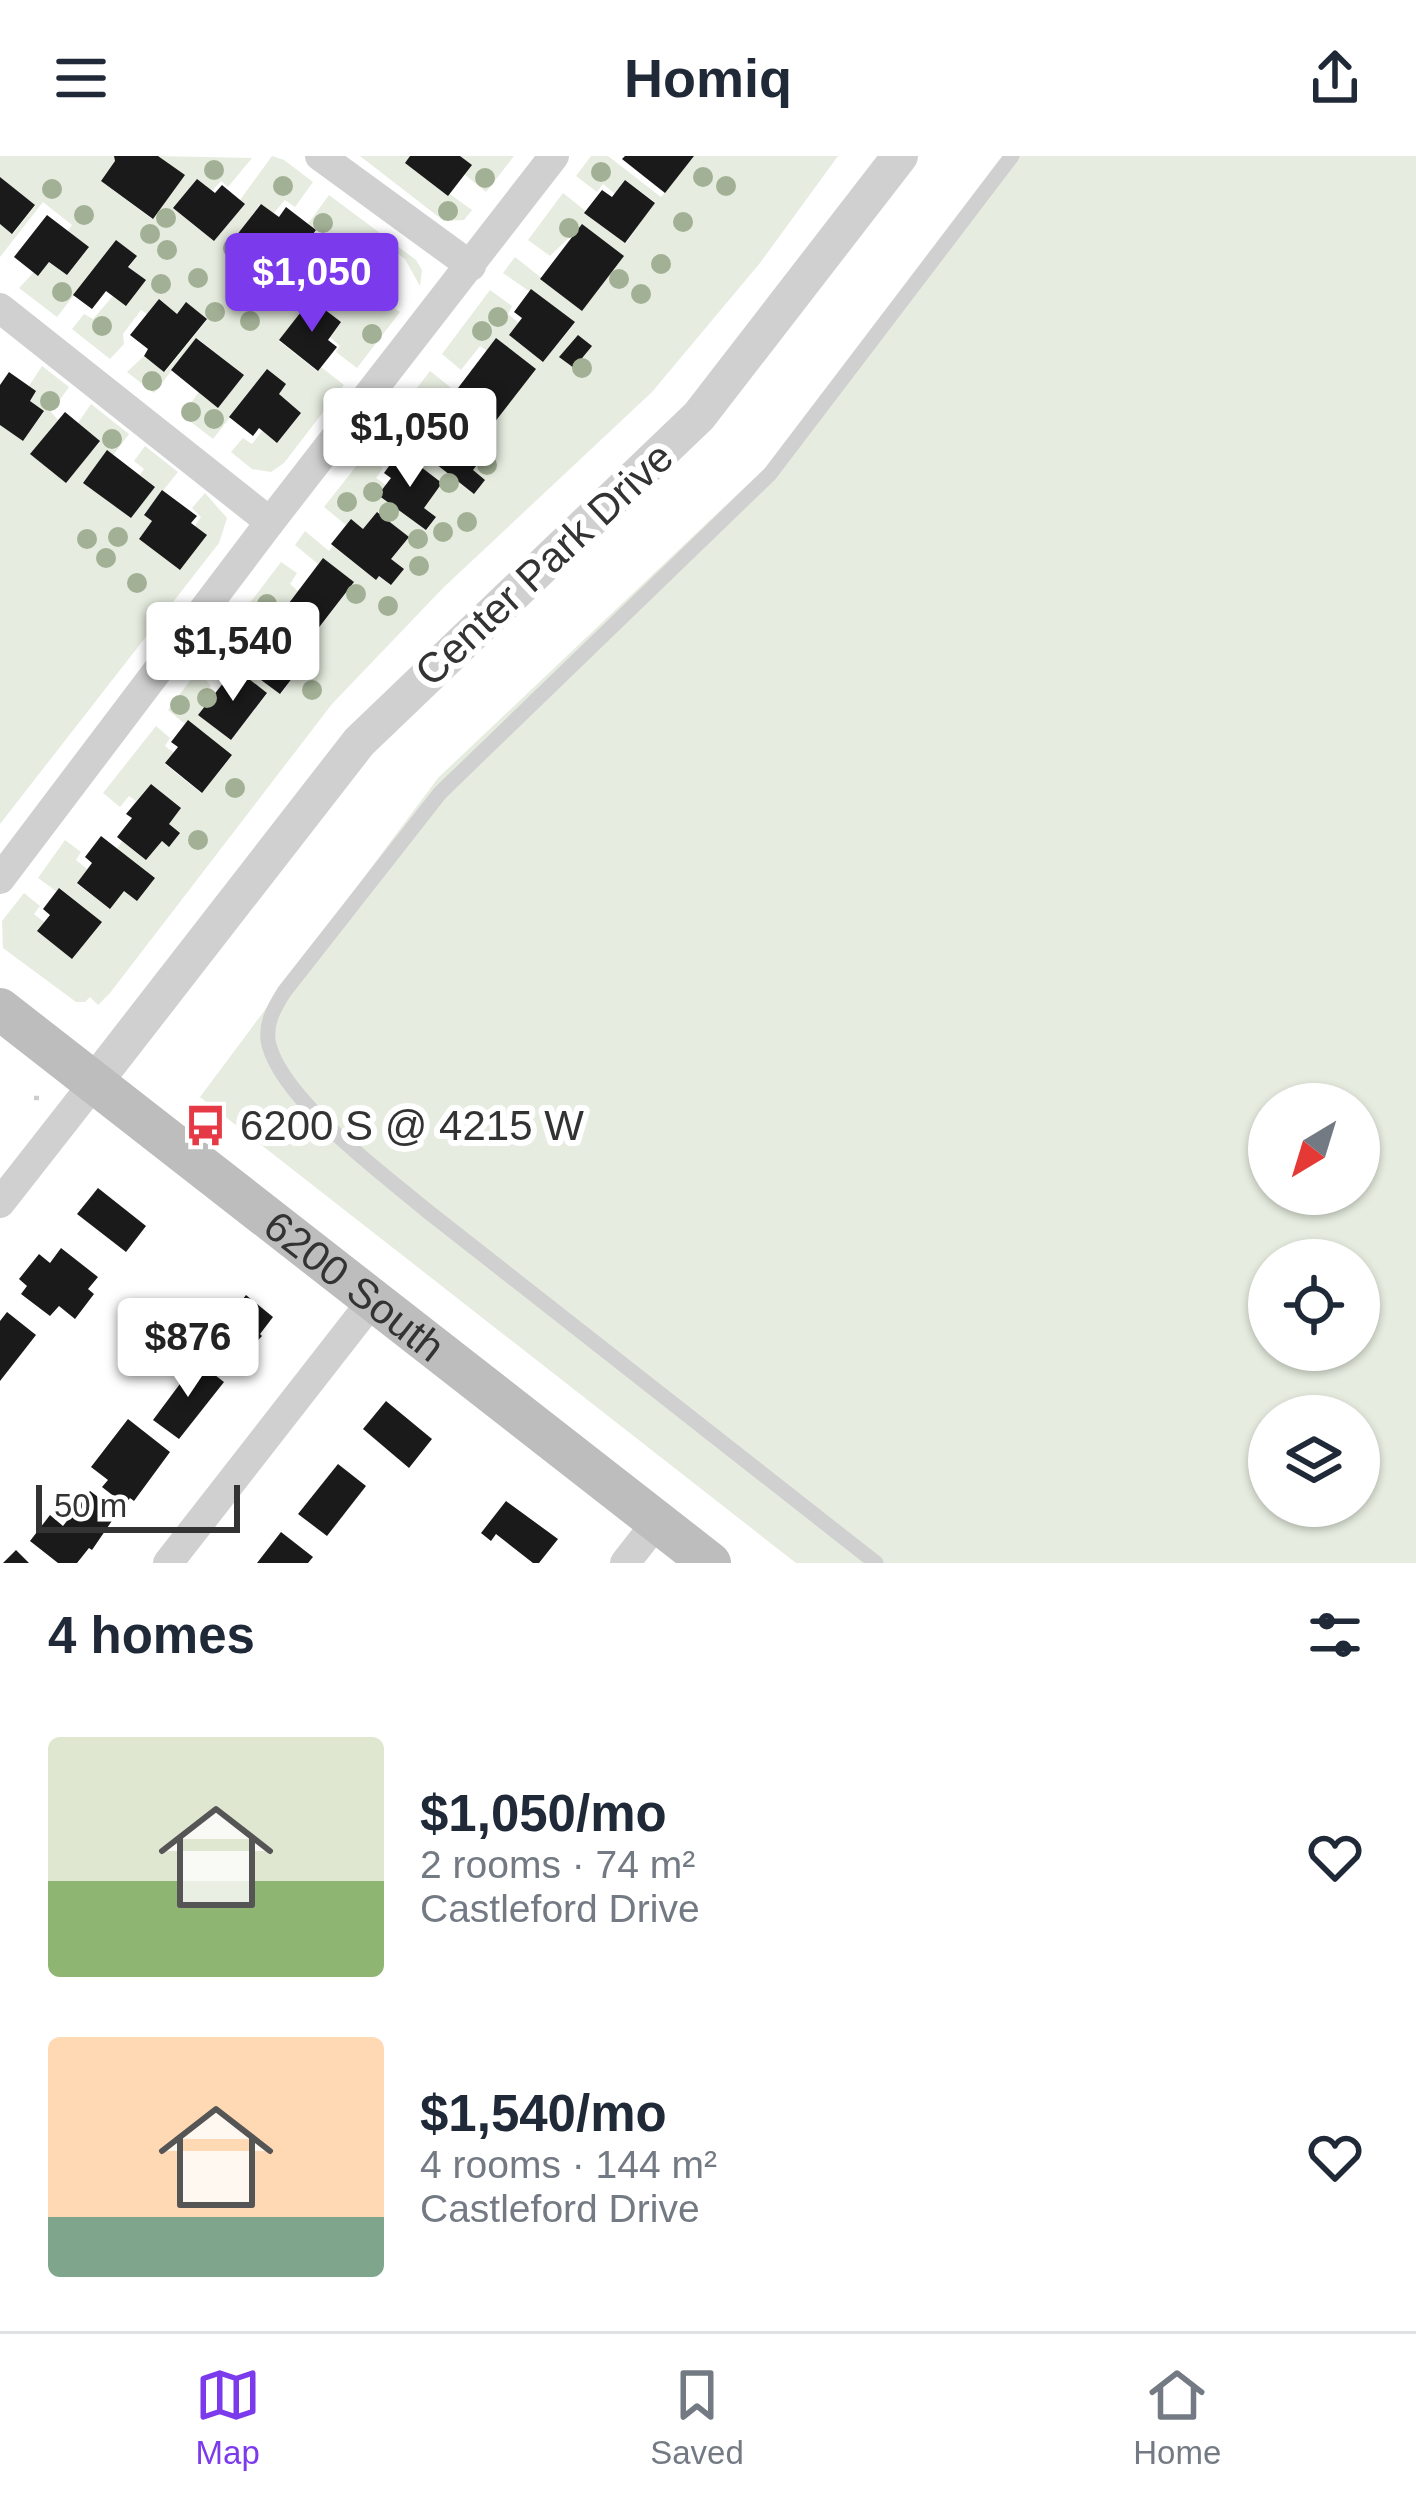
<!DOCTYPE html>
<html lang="en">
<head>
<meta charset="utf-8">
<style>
	:root { --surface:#fff; --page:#f2f2f3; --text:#1f2937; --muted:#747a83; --line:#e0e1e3; --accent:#7c3aed }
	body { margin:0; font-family:Helvetica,sans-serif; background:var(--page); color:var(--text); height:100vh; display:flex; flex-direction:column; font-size:45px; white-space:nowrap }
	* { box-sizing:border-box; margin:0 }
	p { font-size:39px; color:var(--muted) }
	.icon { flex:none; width:66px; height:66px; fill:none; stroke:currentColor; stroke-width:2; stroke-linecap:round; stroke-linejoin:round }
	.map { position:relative; height:1407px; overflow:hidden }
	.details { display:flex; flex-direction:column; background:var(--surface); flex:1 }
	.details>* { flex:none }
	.needle { width:78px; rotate:218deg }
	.buttons { position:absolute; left:1248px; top:927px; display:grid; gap:24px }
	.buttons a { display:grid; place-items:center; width:132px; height:132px; border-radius:50%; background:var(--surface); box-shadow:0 3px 9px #0004; font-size:60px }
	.scale { position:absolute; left:36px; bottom:30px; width:204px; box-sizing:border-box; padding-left:12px; border:6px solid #333; border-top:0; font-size:33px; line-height:42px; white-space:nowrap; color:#333; -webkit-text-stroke:9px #fff; paint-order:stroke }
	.price { position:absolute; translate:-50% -102px; padding:0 27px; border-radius:12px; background:#fff; color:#222; font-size:39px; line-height:78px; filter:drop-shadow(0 3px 6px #0008) }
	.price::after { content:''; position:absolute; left:50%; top:72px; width:36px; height:27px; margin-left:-18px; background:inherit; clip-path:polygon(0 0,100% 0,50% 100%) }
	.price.selected { background:var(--accent); color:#fff }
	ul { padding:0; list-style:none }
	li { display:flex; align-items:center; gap:36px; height:300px; padding:0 48px }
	li span { display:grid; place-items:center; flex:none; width:336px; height:240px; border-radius:12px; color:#555 }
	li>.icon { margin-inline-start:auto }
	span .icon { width:144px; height:144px; fill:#fffc; stroke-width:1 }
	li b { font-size:51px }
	h2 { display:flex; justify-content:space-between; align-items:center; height:144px; padding:0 48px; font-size:51px }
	header { display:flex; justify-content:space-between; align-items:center; height:156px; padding:0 48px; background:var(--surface); font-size:54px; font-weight:800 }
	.dock { display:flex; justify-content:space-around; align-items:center; height:168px; border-top:3px solid var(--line); background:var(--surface); font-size:33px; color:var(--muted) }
	.dock a { display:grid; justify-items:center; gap:6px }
	.dock .selected { color:var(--accent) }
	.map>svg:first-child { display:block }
	.green { fill:#e6ecdf; fill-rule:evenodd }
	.building { fill:#1a1a1a }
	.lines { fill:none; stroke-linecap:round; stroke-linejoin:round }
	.path { stroke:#cdcdcd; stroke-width:4.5; stroke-dasharray:6 6; stroke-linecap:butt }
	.service { stroke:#d0d0d0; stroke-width:15 }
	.minor { stroke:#d0d0d0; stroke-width:30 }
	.tertiary { stroke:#d0d0d0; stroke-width:36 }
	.secondary { stroke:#bdbdbd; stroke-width:42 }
	.tree { fill:#a2b095 }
	.labels { text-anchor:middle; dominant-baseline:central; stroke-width:12; stroke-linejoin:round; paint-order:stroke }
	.street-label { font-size:42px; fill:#333; stroke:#fff }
	.poi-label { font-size:42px; fill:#333; stroke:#fff; text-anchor:start }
</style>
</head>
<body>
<header><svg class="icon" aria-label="menu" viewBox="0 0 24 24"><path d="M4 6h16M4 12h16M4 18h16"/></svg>Homiq<svg class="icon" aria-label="share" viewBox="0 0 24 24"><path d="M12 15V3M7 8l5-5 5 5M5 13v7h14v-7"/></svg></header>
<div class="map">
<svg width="1416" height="1407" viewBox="0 0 1416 1407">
	<rect width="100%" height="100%" fill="#fff"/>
	<g class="green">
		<polygon points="0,0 114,0 115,5 101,25 152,63 184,20 158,0 252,2 228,31 221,25 212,35 174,52 214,85 244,49 240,44 272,0 284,4 313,26 295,51 285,44 274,57 260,48 237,81 284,115 315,74 308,68 329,39 416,104 422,114 420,130 405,103 369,77 360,91 354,87 322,131 352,154 368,134 400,156 357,212 336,196 340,190 330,181 341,166 310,144 279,185 317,215 321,211 344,229 284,307 271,316 252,313 231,296 243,282 252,288 262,275 277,287 301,257 279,238 286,228 267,214 213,283 182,259 199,236 244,219 197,182 154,237 127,216 144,200 165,216 207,164 187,147 177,158 159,144 147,158 141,154 123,178 124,188 110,203 72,173 84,158 93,163 113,140 126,149 145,124 129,111 136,101 116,85 57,161 19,132 34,116 39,119 49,106 67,119 89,92 68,75 72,69 43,46 0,101 0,68 13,78 35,50 0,21"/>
		<polygon points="360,0 410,0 406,7 472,54 464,64 444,65"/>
		<polygon points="460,0 514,0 486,36 464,18"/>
		<polygon points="591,0 608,0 661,41 694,0 838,0 760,107 652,236 443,432 332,548 110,837 98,849 90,841 85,846 76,846 3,792 2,765 24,737 40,750 34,758 44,766 38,775 73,802 101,766 60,732 56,735 38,722 65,684 81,696 76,704 87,713 77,728 109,752 117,693 122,685 146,704 162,685 169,690 179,677 169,668 181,652 151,628 136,645 129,640 120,651 103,637 156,570 170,582 165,590 174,597 165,608 201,637 232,600 189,565 185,568 168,554 198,514 211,530 201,543 206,549 199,559 231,584 267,538 236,512 232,516 210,499 220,486 238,499 234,505 281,538 318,487 279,458 268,472 261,467 250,482 233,469 281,406 297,417 290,428 298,435 287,451 317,474 320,471 354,426 324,403 318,408 295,389 305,375 329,395 333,390 376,424 379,420 391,429 391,403 408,381 378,356 363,373 351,364 346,369 324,351 365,299 383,312 376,322 386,329 379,339 427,374 436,361 424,352 442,326 378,282 385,273 408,292 412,289 474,337 484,325 473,314 482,301 470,292 483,274 455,251 442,266 431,258 425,265 404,249 430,215 494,266 487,195 480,190 461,214 442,198 490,134 512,150 508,158 519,167 510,180 543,206 575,167 503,117 515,101 582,154 623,101 582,69 550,100 528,84 563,37 626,87 655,46 625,24 615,38 603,28 597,36 576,20"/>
		<path d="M1002,0h414v1407h-620l-596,-466 238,-319 327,-310zM1269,948h90v90h-90zM1269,1104h90v90h-90zM1269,1260h90v90h-90z"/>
		<polygon points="42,210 69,231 51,256 58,264 31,298 65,326 100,286 78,267 91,248 129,278 113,299 107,295 84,327 131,362 155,331 140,319 144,313 134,305 145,290 178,316 144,358 152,365 139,383 180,414 207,379 195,370 201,361 192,352 205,337 227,362 219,387 0,668 0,269 23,285 44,256 30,245 29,230"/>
	</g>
	<g class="building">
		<polygon points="114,0 158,0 185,19 153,63 101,25 115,5"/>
		<polygon points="410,0 460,0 472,9 448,40 405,7"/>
		<polygon points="625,0 694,0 665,37 622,3"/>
		<polygon points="0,21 35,49 12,78 0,68"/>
		<polygon points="197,23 215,37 222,29 245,48 214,85 173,52"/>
		<polygon points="625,24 655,47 625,87 584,57 602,34 612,41"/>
		<polygon points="261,48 279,61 286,51 316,74 284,116 236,80"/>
		<polygon points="47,59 89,91 67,119 49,106 38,120 14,101"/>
		<polygon points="582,68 624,100 582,155 540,123"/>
		<polygon points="116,84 137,100 128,111 146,124 126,150 106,135 92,153 73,139"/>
		<polygon points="355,87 395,117 377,141 368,134 353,154 322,130"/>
		<polygon points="531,133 575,166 543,206 509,179 522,162 514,156"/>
		<polygon points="159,143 177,158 186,146 207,163 164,216 144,200 148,193 130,179"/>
		<polygon points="311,143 341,166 328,184 337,191 318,215 279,184"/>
		<polygon points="578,179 592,190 574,212 559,201"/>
		<polygon points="196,182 244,219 218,252 171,214"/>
		<polygon points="496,182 536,213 494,267 455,236"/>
		<polygon points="267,213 286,228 279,238 301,257 277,287 259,272 253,280 229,261"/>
		<polygon points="9,216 36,235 30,245 44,255 23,285 0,269 0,229"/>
		<polygon points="454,250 484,274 470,292 483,301 473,314 485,324 474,338 412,289 431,264 439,270"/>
		<polygon points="65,256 100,285 66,327 30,298"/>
		<polygon points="107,294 155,331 131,362 83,327"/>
		<polygon points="400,295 442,327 424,352 436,361 426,374 378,339 391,322 384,317"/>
		<polygon points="162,334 197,360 191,367 207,379 180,414 139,383 152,365 144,359"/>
		<polygon points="377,356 409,381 391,403 404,413 391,429 379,420 376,424 331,388 351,363 363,373"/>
		<polygon points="323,402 354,426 317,474 286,451"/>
		<polygon points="279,457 319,487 280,538 234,504 261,467 268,472"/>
		<polygon points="235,512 267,537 231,584 198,559"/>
		<polygon points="188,564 232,599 202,637 165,607 178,591 171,586"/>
		<polygon points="151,628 181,652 169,668 180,677 169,691 162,685 146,704 117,681 132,662 126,658"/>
		<polygon points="101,680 155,722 137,745 124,735 110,753 77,727 92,707 85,701"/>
		<polygon points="59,732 102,766 72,803 37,775 50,759 43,753"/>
		<polygon points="98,1032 146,1070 126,1096 77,1058"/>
		<polygon points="61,1092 98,1121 88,1133 94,1138 75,1163 59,1150 50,1160 21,1138 27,1130 19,1123 39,1098 50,1107"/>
		<polygon points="246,1139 273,1161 260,1178 262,1180 236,1208 209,1187"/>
		<polygon points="7,1156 36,1179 0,1225 0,1165"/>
		<polygon points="197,1205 224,1226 179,1283 153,1264"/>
		<polygon points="386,1245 432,1283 409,1312 363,1273"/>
		<polygon points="128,1263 170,1296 134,1345 130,1342 125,1349 102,1331 108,1324 91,1311"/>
		<polygon points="338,1308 366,1330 327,1380 298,1358"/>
		<polygon points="90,1335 118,1356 92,1394 89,1392 77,1407 58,1407 30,1385 50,1359 63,1370"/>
		<polygon points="506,1345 558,1383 539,1407 533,1407 496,1378 491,1385 481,1377"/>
		<polygon points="281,1376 313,1401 308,1407 257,1407"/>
		<polygon points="16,1394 29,1407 3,1407"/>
	</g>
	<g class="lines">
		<polyline class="path" points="34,942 39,942"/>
		<path class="service" d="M876,1407l-450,-353c-44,-37 -142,-109 -157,-165 -5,-20 5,-37 15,-53l156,-199 330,-319 242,-318"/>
		<g class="minor">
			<polyline points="320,0 471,110"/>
			<polyline points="0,152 270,366"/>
			<polyline points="0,723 270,366 554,0"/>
			<polyline points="0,1047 94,927"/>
			<polyline points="168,1407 373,1144"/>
			<polyline points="625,1407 657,1366"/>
		</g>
		<polyline class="tertiary" points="94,927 359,586 699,260 900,0"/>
		<path class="secondary" id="s1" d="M0,853l710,554"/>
	</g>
	<g class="tree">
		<circle cx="214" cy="14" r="10"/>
		<circle cx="601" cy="16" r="10"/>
		<circle cx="703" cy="21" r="10"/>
		<circle cx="485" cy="22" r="10"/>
		<circle cx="283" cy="30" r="10"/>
		<circle cx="726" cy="30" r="10"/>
		<circle cx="52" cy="33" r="10"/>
		<circle cx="448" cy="55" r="10"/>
		<circle cx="84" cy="59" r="10"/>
		<circle cx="166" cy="62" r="10"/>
		<circle cx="683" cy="66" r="10"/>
		<circle cx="323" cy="67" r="10"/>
		<circle cx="569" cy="72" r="10"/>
		<circle cx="150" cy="78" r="10"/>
		<circle cx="233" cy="92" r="10"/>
		<circle cx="167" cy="94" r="10"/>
		<circle cx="661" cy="108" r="10"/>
		<circle cx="198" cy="122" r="10"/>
		<circle cx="619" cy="123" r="10"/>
		<circle cx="277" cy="125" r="10"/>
		<circle cx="161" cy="128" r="10"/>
		<circle cx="62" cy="136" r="10"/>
		<circle cx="641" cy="138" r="10"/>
		<circle cx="215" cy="156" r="10"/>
		<circle cx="498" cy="161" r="10"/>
		<circle cx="250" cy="165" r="10"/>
		<circle cx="102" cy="170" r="10"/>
		<circle cx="482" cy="175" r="10"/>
		<circle cx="372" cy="178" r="10"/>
		<circle cx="582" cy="212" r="10"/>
		<circle cx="152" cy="225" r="10"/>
		<circle cx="50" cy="245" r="10"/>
		<circle cx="191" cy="256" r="10"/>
		<circle cx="214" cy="263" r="10"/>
		<circle cx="480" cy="266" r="10"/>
		<circle cx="112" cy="283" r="10"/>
		<circle cx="487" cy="309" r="10"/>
		<circle cx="449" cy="327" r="10"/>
		<circle cx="373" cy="336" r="10"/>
		<circle cx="347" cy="346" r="10"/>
		<circle cx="389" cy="356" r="10"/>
		<circle cx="467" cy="366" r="10"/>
		<circle cx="443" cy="376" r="10"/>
		<circle cx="118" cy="381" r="10"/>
		<circle cx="87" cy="383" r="10"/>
		<circle cx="418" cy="383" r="10"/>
		<circle cx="106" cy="402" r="10"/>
		<circle cx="419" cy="410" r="10"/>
		<circle cx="137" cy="427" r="10"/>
		<circle cx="356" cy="438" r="10"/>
		<circle cx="267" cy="448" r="10"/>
		<circle cx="388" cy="450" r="10"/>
		<circle cx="210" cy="504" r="10"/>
		<circle cx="312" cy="534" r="10"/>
		<circle cx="207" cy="542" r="10"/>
		<circle cx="180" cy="549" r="10"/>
		<circle cx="235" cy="632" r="10"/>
		<circle cx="198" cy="684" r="10"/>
	</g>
	<defs>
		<symbol id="bus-bare" viewBox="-9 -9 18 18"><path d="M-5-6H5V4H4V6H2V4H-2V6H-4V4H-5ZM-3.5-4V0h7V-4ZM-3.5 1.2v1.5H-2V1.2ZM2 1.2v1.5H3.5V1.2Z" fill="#e63946" stroke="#fff" stroke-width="2.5" paint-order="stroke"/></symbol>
	</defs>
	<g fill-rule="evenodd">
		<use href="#bus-bare" x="176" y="940" width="59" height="59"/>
	</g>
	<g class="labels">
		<g class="street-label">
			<text transform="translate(544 408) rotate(-43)">Center Park Drive</text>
			<text stroke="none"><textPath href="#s1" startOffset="450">6200 South</textPath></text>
		</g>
		<g class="poi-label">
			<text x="240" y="969">6200 S @ 4215 W</text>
		</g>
	</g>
</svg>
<div class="buttons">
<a><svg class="needle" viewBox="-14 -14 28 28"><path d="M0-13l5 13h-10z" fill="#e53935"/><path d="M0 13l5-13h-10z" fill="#747a83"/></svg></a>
<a><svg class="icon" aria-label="locate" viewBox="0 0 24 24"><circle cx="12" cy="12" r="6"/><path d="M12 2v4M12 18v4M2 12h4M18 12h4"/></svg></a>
<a><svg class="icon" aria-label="layers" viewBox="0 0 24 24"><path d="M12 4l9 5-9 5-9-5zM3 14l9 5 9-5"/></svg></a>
</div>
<div class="scale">50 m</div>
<b class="price selected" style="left:312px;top:179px">$1,050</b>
<b class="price" style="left:410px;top:334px">$1,050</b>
<b class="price" style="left:233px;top:548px">$1,540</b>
<b class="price" style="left:188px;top:1244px">$876</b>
</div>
<section class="details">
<h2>4 homes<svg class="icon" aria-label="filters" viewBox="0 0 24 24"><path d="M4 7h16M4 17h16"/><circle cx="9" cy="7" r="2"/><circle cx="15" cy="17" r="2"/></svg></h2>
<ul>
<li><span style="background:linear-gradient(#dfe7d0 60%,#8fb573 0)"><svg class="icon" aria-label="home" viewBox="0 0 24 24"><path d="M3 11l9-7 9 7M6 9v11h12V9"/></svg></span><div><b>$1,050/mo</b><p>2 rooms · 74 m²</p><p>Castleford Drive</p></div><svg class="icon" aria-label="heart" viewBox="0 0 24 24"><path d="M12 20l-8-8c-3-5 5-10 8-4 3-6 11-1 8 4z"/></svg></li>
<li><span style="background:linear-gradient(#ffd9b3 75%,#7fa58c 0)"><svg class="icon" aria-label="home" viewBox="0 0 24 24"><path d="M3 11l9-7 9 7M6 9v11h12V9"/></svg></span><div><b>$1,540/mo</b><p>4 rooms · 144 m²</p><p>Castleford Drive</p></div><svg class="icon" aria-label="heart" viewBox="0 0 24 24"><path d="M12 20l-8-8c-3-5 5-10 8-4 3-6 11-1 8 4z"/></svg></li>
</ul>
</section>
<nav class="dock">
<a class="selected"><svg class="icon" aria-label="map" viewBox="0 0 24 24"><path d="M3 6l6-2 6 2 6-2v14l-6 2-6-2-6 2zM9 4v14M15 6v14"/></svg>Map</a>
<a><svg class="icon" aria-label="saved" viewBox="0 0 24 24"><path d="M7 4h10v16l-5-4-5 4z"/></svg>Saved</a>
<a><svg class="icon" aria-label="home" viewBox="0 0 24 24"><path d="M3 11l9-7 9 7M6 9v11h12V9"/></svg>Home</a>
</nav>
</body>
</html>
